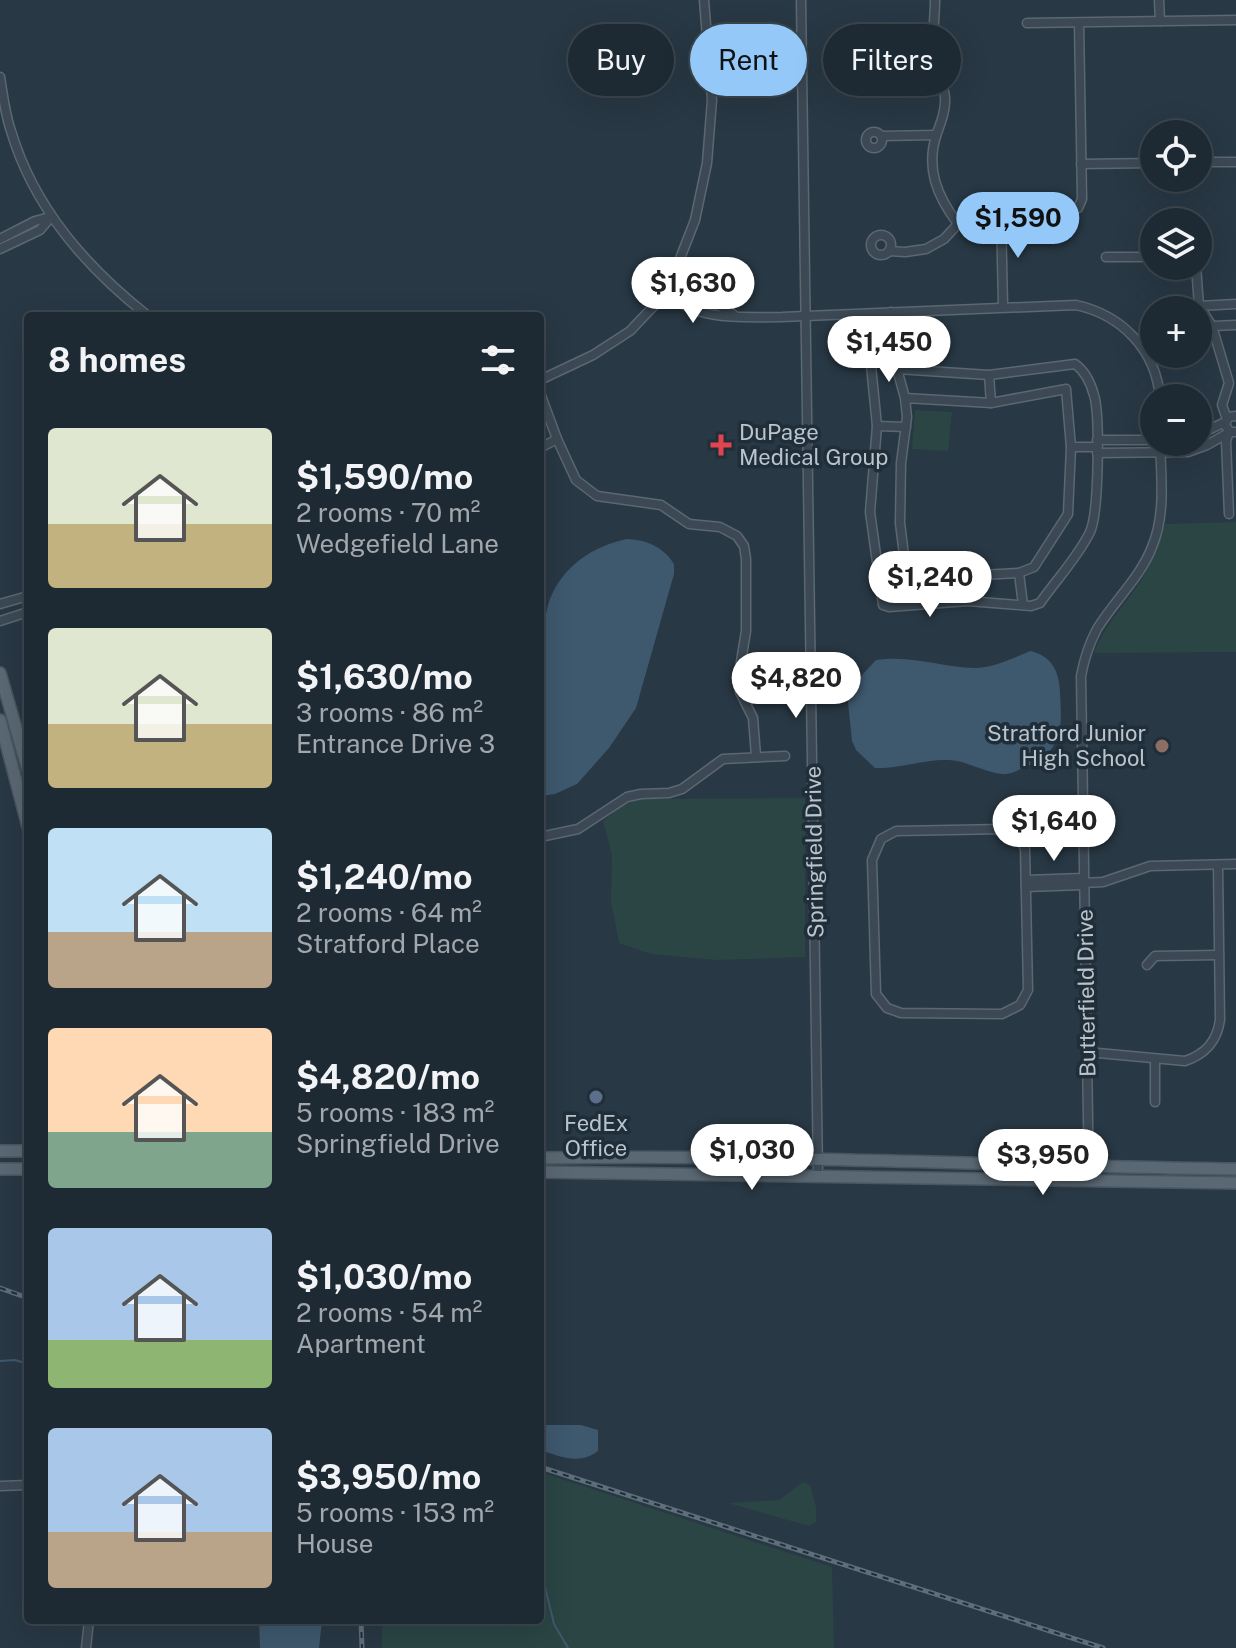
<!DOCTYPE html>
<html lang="en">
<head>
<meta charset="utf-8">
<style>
	:root { --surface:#1e2a33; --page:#26323b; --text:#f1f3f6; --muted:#a1a7ac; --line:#3c464e; --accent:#93c8f9 }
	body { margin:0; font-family:"Public Sans",sans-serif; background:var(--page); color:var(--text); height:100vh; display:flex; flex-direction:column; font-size:30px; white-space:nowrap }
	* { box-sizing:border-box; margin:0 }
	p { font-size:26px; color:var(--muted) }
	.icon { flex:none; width:44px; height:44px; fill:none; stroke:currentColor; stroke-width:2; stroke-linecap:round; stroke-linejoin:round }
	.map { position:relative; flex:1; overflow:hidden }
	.side { position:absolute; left:24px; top:312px; width:520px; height:1312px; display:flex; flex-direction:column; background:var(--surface); border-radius:8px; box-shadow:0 8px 32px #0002,0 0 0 2px var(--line) }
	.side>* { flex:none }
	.banner { position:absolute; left:568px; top:24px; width:548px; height:72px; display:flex; gap:16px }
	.fabs { position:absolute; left:1140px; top:120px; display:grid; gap:16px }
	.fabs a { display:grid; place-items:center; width:72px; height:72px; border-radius:50%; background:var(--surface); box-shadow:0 8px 32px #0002,0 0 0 2px var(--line); font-size:40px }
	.price { position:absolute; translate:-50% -68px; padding:0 18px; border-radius:28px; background:#fff; color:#222; font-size:26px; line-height:52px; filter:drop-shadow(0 2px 4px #0008) }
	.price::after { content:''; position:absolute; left:50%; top:48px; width:24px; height:18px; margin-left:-12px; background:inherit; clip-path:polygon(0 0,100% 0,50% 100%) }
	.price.active { background:var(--accent); color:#111 }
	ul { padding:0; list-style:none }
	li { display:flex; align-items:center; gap:24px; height:200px; padding:0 24px }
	li span { display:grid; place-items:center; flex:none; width:224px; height:160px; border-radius:8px; color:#555 }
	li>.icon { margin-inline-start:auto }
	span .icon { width:96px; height:96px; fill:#fffc; stroke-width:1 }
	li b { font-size:34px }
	h2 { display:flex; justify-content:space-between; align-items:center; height:96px; padding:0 24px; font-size:34px }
	.tag { padding:0 28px; border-radius:36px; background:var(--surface); box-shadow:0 8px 32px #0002,0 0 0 2px var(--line); font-size:28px; line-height:72px }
	.tag.active { background:var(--accent); color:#111 }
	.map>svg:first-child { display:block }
	.green { fill:#2a4544 }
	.water { fill:#3e586d }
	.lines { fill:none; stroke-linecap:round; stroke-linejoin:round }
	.stream { stroke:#3e586d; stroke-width:2 }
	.minor-casing { stroke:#5b6771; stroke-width:11 }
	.major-casing { stroke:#495560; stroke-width:14 }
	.minor { stroke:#3c4954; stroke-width:8 }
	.major { stroke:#5a6873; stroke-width:11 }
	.rail-casing { stroke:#5e6e7a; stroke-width:5 }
	.rail { stroke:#202e39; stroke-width:2; stroke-dasharray:6; stroke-linecap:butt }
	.health-dot { fill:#e0444e; stroke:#202e39; stroke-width:3 }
	.education-dot { fill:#8d6e63; stroke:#202e39; stroke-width:3 }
	.service-dot { fill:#5c6f8a; stroke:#202e39; stroke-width:3 }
	.labels { text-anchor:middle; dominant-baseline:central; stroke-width:7; stroke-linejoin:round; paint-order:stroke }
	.poi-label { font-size:22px; fill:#bac4cd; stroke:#202e39; text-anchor:start }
	.street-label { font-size:22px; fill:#bac4cd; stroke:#202e39 }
</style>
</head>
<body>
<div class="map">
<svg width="1236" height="1648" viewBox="0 0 1236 1648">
	<rect width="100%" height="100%" fill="#283844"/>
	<g class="green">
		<polygon points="915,410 952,412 948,451 912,449"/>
		<path d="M1236,522v130l-142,1c11,-30 33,-49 49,-76 11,-17 16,-34 22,-53z"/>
		<polygon points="805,798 805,957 716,960 651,954 619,943 611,902 612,855 603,821 623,805 640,799"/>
		<polygon points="540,1472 832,1567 834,1648 382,1648 382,1620 540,1620"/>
		<polygon points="803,1482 810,1485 816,1507 816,1522 809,1526 728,1503 779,1500"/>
	</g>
	<g class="water">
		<path d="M627,539c19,1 36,7 47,25v10l-38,134 -27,40 -32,36 -22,10 -15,2v-161c5,-12 6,-25 10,-36 13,-33 43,-53 77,-60z"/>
		<path d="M1030,651c22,5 29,20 30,41 2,36 4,59 -35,75 -7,3 -14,8 -23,7 -18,-2 -35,-13 -53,-14 -25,-1 -49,9 -74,8l-19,-18 -4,-9 -4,-38 3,-16 25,-27c39,-5 66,8 100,8 19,-1 38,-10 54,-17z"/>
		<path d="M540,1425h41l17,5v21c-18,14 -37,6 -58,-1z"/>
		<polygon points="259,1620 322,1620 319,1648 260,1648"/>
	</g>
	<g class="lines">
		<g class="stream">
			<polyline points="0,1361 15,1360 28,1364"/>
			<polyline points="540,1566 554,1624 568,1648"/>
		</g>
		<defs>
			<g id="minor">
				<polyline points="801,0 818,1175"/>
				<path d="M935,0c0,20 -4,41 0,62 1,12 9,23 10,35 1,13 -4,25 -8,36 -12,35 0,63 21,91"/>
				<polyline points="1159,0 1160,21"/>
				<polyline points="1027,23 1236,20"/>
				<polyline points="885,45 885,39 881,33 874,32 868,36 867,43 875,50 885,45 933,44"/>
				<path d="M0,77c3,18 5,37 11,54 23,77 75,136 137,185"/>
				<circle cx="874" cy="140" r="8"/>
				<polyline points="881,136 936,135"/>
				<polyline points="1198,162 1236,162"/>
				<polyline points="1081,164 1154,163"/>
				<polyline points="1001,214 1003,306"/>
				<circle cx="881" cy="245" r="10"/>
				<polyline points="0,239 35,221 50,217"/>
				<polyline points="0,249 40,230 51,217"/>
				<polyline points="889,251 905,252 926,249 944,239 958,224 980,214 1069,212 1078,208 1082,199 1079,23"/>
				<polyline points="1106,257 1154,257"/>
				<polyline points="1196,266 1199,306 1212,326 1229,383 1222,405 1227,419"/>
				<path d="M667,292c28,30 77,25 115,25l294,-12c46,10 80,45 84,93"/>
				<path d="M668,292c22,3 48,10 66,23"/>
				<polyline points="1199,306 1236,304"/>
				<polyline points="891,312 897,369 905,398 907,417 901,463 900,523 907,579 1019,573 1034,567 1068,514 1071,447 1066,389 991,403 905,398"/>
				<polyline points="1212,326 1236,325"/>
				<polyline points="869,345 877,426"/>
				<path d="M897,369l92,6 86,-11c10,7 16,20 19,31 6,20 5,118 -4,137 -12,25 -34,48 -50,71l-9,3 -63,-5 -79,6 -6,-2 -13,-93 7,-86 29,1"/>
				<polyline points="989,375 991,403"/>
				<polyline points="540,380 593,355 630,331 667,292 695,220 707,163 712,100 704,0"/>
				<polyline points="540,393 557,439 540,448"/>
				<polyline points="1236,416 1228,417 1225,425 1230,432 1236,432"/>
				<polyline points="1198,435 1225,422"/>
				<polyline points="557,439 576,480 597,496 661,505 689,524 720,527 737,536 744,546 746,559 746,631 738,680 740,692 753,718 756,756"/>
				<polyline points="1097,440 1154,440"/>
				<polyline points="1071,447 1097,447"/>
				<polyline points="1097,453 1188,452 1207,445 1230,432"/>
				<polyline points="1229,514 1226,441 1229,432"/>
				<polyline points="1019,573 1023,605"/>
				<polyline points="879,584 907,579"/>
				<polyline points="0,604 28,596"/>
				<polyline points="0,621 28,612"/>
				<polygon points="1004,829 1017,836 1025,848 1028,990 1020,1005 1002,1014 901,1013 887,1008 876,994 872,860 881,839 896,831"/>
				<polyline points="540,837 578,829 627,797 641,794 669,793 682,789 723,759 785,756"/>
				<polyline points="1026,880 1083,878"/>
				<polyline points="1083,883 1103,882 1150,866 1236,864"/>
				<polyline points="1026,887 1083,885"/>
				<polyline points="1147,965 1155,956 1219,955"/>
				<path d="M1087,1052l98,9c21,-7 32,-20 35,-41l-2,-155"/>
				<polyline points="1155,1102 1155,1060"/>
				<path d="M1089,1181l-8,-505c3,-16 8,-32 16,-47 17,-28 43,-51 55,-82 14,-33 9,-71 8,-105"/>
				<polyline points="0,1486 28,1485"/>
				<polyline points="86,1648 89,1620"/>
			</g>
			<g id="major">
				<polyline points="0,673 28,770"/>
				<polyline points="0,720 28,827"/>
				<polyline points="0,1151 28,1151"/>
				<path d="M540,1158c232,-4 464,8 696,11"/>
				<polyline points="0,1169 28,1169"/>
				<polyline points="540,1172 1236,1183"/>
			</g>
		</defs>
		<use href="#minor" class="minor-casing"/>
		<use href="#major" class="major-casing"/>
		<use href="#minor" class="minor"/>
		<use href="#major" class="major"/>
		<defs>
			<g id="rail">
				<polyline points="0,1288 28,1298"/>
				<polyline points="540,1467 1103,1648"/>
				<polyline points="361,1620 362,1648"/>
			</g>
		</defs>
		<use href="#rail" class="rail-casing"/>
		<use href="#rail" class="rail"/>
	</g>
	<path class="health-dot" d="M717 433h8v8h8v8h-8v8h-8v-8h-8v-8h8z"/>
	<circle class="education-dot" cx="1162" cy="746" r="8"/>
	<circle class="service-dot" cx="596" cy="1097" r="8"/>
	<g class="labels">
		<g class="poi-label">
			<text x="739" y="432">DuPage<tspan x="739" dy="25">Medical Group</tspan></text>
			<text x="1146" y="733" text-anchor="end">Stratford Junior<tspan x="1146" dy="25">High School</tspan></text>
			<text x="596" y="1123" text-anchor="middle">FedEx<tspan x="596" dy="25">Office</tspan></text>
		</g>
		<g class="street-label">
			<text transform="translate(814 852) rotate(-91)">Springfield Drive</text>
			<text transform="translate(1086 993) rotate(-91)">Butterfield Drive</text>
		</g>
	</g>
</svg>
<div class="fabs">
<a><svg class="icon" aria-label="locate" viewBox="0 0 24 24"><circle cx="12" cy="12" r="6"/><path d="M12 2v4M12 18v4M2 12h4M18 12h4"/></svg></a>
<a><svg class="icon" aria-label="layers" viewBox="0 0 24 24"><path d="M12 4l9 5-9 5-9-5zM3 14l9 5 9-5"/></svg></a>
<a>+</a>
<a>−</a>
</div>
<b class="price active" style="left:1018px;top:260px">$1,590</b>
<b class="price" style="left:693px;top:325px">$1,630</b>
<b class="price" style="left:889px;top:384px">$1,450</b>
<b class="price" style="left:930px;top:619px">$1,240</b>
<b class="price" style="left:796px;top:720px">$4,820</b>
<b class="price" style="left:1054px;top:863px">$1,640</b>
<b class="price" style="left:752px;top:1192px">$1,030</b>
<b class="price" style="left:1043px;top:1197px">$3,950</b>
<div class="banner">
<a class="tag">Buy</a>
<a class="tag active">Rent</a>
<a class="tag">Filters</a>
</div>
<section class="side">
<h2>8 homes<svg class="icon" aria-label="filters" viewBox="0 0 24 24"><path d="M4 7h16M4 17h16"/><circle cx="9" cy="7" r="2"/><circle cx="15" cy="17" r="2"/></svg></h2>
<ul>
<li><span style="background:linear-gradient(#dfe7d0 60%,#c2b280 0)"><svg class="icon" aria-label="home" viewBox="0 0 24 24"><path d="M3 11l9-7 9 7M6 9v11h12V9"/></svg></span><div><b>$1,590/mo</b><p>2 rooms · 70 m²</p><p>Wedgefield Lane</p></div></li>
<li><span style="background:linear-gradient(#dfe7d0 60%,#c2b280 0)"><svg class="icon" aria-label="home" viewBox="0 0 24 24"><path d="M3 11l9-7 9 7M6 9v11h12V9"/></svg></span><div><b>$1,630/mo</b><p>3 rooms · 86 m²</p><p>Entrance Drive 3</p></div></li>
<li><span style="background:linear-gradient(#bfe0f5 65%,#b9a48a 0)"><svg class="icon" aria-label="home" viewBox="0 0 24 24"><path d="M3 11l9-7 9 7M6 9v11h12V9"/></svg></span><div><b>$1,240/mo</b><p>2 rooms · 64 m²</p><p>Stratford Place</p></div></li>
<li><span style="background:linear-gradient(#ffd9b3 65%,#7fa58c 0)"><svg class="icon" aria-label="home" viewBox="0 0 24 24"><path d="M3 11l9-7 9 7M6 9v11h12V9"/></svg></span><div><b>$4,820/mo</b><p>5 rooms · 183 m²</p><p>Springfield Drive</p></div></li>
<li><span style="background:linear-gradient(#a9c7e8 70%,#8fb573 0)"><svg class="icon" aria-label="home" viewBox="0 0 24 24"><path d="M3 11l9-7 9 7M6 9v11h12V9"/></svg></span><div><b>$1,030/mo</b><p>2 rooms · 54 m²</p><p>Apartment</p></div></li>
<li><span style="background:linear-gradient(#a9c7e8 65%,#b9a48a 0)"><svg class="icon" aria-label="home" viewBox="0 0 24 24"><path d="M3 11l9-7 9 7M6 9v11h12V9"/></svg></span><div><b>$3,950/mo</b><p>5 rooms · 153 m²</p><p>House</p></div></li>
</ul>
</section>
</div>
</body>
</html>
